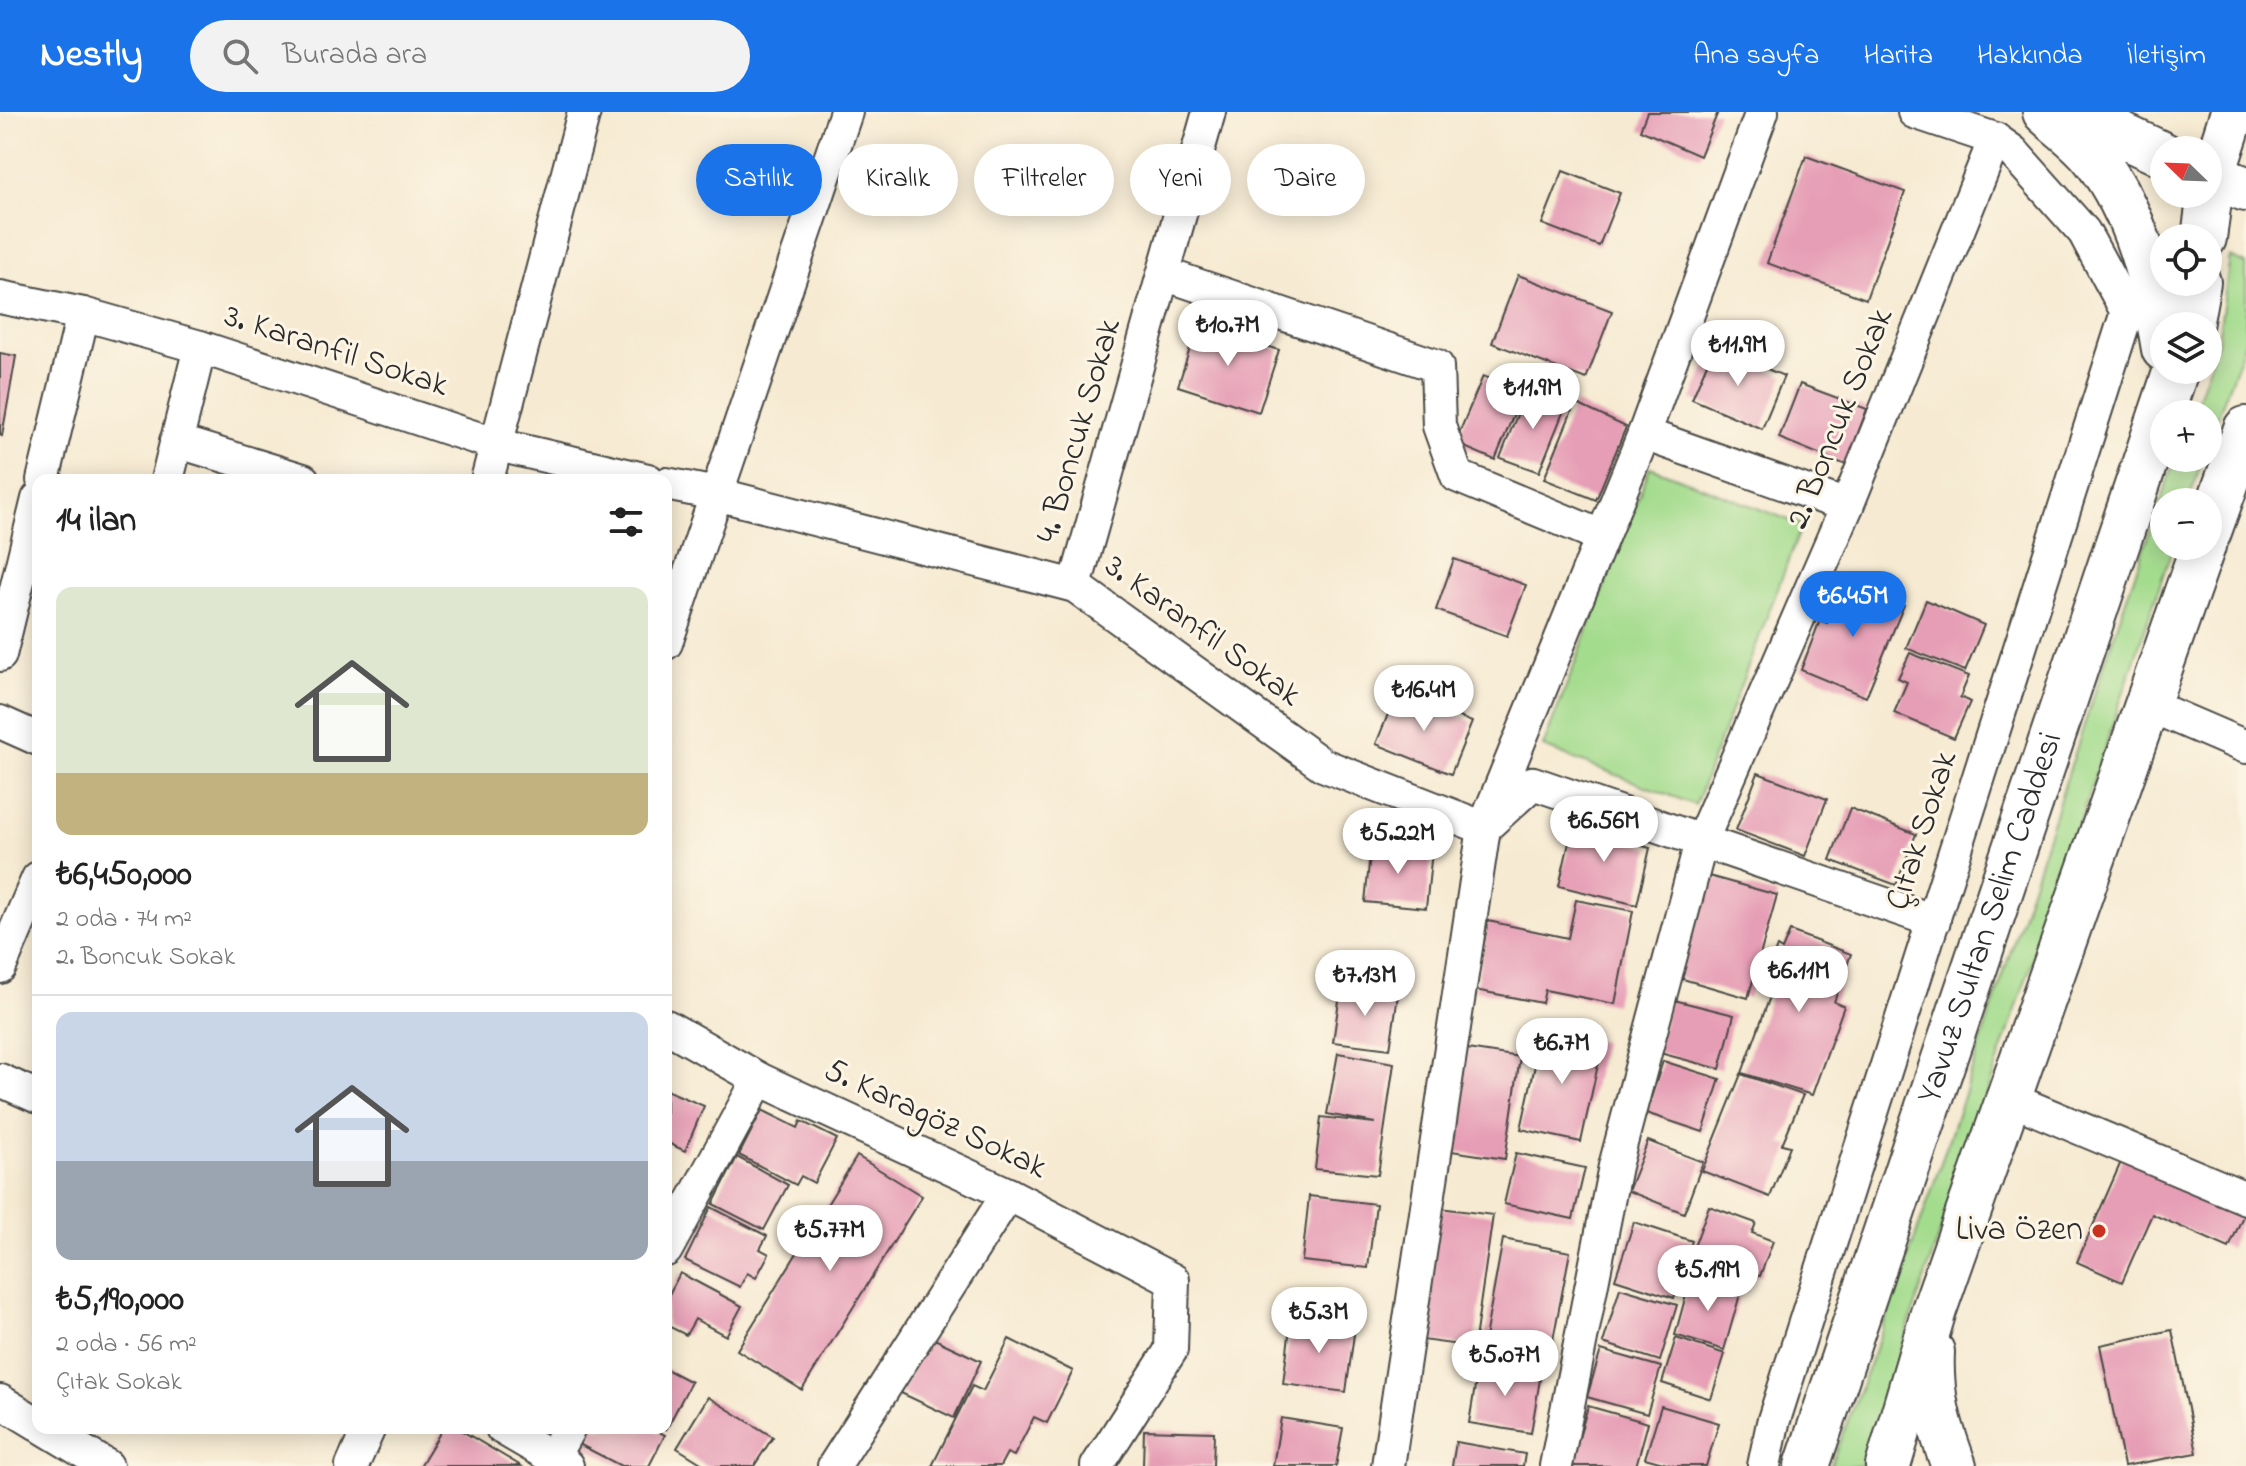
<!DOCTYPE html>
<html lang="tr">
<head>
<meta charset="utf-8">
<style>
	:root { --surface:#fff; --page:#f2f2f2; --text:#222; --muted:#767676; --line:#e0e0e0; --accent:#1a73e8 }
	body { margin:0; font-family:"Indie Flower",sans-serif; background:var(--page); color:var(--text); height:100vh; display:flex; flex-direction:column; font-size:30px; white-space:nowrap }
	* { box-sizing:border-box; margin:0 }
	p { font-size:26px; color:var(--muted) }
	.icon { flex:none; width:44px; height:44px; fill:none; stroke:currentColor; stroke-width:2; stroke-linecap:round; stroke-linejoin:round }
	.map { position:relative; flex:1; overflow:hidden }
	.drawer { position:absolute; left:32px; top:362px; width:640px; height:960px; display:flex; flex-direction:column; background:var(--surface); border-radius:16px; box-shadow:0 4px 20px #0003 }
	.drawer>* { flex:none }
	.guide { position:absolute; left:696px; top:32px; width:760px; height:72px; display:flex; gap:16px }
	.needle { width:52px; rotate:293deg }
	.tools { position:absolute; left:2150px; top:24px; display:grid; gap:16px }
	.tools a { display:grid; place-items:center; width:72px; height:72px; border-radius:50%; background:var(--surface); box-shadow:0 4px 20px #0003; font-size:40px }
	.price { position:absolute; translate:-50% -68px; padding:0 18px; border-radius:28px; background:#fff; color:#222; font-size:26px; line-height:52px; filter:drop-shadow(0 2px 4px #0008) }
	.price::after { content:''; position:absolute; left:50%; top:48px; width:24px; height:18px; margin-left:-12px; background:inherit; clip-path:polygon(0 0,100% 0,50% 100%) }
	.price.current { background:var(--accent); color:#fff }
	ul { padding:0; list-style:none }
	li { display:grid; align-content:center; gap:16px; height:424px; padding:0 24px }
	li+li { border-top:2px solid var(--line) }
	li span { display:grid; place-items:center; height:248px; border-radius:16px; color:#555 }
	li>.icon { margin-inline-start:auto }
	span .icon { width:144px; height:144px; fill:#fffc; stroke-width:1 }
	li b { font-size:34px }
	h2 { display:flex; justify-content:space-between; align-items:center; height:96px; padding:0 24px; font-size:34px }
	.tag { padding:0 28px; border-radius:36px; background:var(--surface); box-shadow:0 4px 20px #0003; font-size:28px; line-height:72px }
	.tag.current { background:var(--accent); color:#fff }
	header { display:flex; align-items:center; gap:48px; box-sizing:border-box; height:112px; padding:0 40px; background:var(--accent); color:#fff }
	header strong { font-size:38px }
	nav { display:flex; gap:44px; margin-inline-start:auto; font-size:28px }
	.search { width:560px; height:72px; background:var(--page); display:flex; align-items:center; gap:20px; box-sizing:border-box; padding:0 28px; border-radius:44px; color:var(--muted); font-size:30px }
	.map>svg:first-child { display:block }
	.green { fill:#a4dc8e; stroke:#68845c; stroke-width:2 }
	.building { fill:#e69eb6 }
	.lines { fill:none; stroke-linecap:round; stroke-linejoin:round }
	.street-casing { stroke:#494844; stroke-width:36 }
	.primary-casing { stroke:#494844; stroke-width:48 }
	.highway-casing { stroke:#494844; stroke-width:48 }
	.street { stroke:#fff; stroke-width:32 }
	.primary { stroke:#fff; stroke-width:44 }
	.highway { stroke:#fff; stroke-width:44 }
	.poi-dot { fill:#c8321e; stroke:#fcf5e5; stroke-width:3 }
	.labels { text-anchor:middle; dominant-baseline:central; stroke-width:6; stroke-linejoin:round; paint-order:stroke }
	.street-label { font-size:34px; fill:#2b2b2b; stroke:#fcf5e5 }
	.poi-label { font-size:34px; fill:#2b2b2b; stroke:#fcf5e5; text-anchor:end }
</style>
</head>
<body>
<header>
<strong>Nestly</strong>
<div class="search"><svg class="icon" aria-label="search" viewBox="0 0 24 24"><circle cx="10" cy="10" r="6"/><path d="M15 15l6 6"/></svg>Burada ara</div>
<nav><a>Ana sayfa</a><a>Harita</a><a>Hakkında</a><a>İletişim</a></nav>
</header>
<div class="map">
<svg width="2246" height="1354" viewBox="0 0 2246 1354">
	<rect width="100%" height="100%" fill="#fcf5e5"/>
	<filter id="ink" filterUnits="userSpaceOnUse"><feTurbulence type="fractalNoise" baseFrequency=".0125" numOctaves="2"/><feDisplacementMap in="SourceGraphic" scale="16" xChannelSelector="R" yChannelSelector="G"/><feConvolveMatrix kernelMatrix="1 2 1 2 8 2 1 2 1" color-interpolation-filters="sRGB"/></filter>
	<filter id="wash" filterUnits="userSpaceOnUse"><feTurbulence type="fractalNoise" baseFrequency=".006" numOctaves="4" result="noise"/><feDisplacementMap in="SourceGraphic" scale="32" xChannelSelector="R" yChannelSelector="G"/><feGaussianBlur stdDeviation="1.8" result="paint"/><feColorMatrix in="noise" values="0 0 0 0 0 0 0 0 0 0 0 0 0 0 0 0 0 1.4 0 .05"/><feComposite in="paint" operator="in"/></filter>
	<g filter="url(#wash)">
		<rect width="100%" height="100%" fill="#f6ead2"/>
		<g class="green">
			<polygon points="2230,145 2246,152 2246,228 2208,331 2208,302 2192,302 2218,228"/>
			<path d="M2176,346h27l-15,44h-24v44h9l-312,920h-31c132,-330 224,-674 346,-1008z"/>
			<polygon points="1650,355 1802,413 1695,693 1543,635"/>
		</g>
		<g id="blocks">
			<g class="building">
				<polygon points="1647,0 1718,0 1700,44 1640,18"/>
				<polygon points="1806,44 1905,80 1866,187 1767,151"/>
				<polygon points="1563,59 1620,81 1599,134 1542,112"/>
				<polygon points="1518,163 1612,199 1586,267 1492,231"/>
				<polygon points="1198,211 1279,238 1259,300 1178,274"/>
				<polygon points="1714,235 1784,264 1762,317 1692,287"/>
				<polygon points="0,241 16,244 2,324 0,323"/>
				<polygon points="1483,264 1523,280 1495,348 1455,331"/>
				<polygon points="1800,272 1867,297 1846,353 1779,326"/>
				<polygon points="1527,278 1566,293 1539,360 1500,346"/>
				<polygon points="1575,291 1626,315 1596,388 1544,367"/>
				<polygon points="1454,447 1526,473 1507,524 1436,498"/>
				<polygon points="1845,469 1904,493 1866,585 1801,558 1820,508 1827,511"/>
				<polygon points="1926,488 1984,513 1965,559 1906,536"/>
				<polygon points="1910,541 1969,564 1960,585 1970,590 1954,626 1894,601 1907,570 1898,566"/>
				<polygon points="1397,580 1472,610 1451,662 1376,632"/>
				<polygon points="1758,661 1827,687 1805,744 1736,718"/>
				<polygon points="1850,696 1916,722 1896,773 1830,748"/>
				<polygon points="1574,709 1620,720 1619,728 1650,736 1637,793 1559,774"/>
				<polygon points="1371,733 1432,739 1426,796 1365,790"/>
				<polygon points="1705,763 1777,783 1748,886 1676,865"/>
				<polygon points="1576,788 1633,799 1615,892 1545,878 1542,891 1475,878 1488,809 1568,826"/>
				<polygon points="1790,819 1851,842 1834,890 1844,894 1812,983 1742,961 1775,871 1817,884 1766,865 1777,835 1782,838"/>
				<polygon points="1341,875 1398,883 1390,937 1333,930"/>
				<polygon points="1670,887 1734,903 1720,957 1656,940"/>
				<polygon points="1543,917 1603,930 1581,1030 1521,1017"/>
				<polygon points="1454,935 1520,945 1505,1047 1438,1037"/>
				<polygon points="1338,941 1394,951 1378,1063 1315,1057 1321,1005 1375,1011 1327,1002"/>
				<polygon points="1663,949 1720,967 1703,1020 1646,1001"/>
				<polygon points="1741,962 1803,983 1782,1032 1790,1034 1770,1085 1702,1059"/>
				<polygon points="666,978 704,994 685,1039 666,1030"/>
				<polygon points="762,998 798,1016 801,1009 837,1027 814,1071 801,1064 796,1073 739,1043"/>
				<polygon points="1648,1029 1703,1050 1684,1101 1628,1079"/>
				<polygon points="1516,1041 1585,1056 1573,1107 1504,1092"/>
				<polygon points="2124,1043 2246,1097 2229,1136 2152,1102 2122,1170 2077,1150"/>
				<polygon points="857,1044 922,1084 802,1278 737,1238"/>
				<polygon points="737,1045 788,1073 764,1118 713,1092"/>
				<polygon points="1309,1084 1376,1092 1368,1156 1302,1149"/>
				<polygon points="1709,1094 1756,1111 1752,1121 1773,1129 1760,1164 1749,1163 1741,1174 1687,1154"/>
				<polygon points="711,1095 767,1124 760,1137 769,1142 756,1166 747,1161 740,1175 685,1148"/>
				<polygon points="1433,1095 1493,1103 1474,1235 1414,1227"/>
				<polygon points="1634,1110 1692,1129 1674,1186 1615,1167"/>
				<polygon points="1503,1127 1570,1140 1551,1238 1485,1226"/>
				<polygon points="680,1161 742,1194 726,1224 695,1207 686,1223 666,1213 666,1188"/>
				<polygon points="1691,1165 1741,1179 1724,1238 1675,1223"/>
				<polygon points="1620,1176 1677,1193 1660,1249 1603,1231"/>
				<polygon points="1291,1207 1355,1215 1346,1280 1283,1272"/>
				<polygon points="2172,1218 2197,1341 2124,1354 2100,1233"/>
				<polygon points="928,1224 981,1249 954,1306 901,1281"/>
				<polygon points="1676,1226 1725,1242 1711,1287 1662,1271"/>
				<polygon points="1009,1227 1073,1259 1047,1311 1034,1305 1014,1344 1007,1341 1000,1354 932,1354 972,1274 983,1279"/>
				<polygon points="1601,1238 1661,1255 1647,1302 1587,1285"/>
				<polygon points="1479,1250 1541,1261 1531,1321 1469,1311"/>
				<polygon points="666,1257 691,1270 666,1318"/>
				<polygon points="708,1285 773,1325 754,1354 706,1354 677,1336"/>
				<polygon points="1588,1294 1648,1311 1636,1354 1571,1354"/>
				<polygon points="1661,1294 1719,1311 1706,1354 1674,1354 1645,1346"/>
				<polygon points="1281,1306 1343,1316 1336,1354 1273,1354"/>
				<polygon points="443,1316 457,1316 521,1354 420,1354"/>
				<polygon points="574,1316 652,1316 665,1323 649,1354 621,1354 569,1327"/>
				<polygon points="1144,1318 1214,1320 1213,1354 1143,1354"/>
				<polygon points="1456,1330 1525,1342 1523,1354 1452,1354"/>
			</g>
		</g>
	</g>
	<g filter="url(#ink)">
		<use href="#blocks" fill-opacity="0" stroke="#494844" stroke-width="2"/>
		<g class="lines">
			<defs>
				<g id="street">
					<polyline points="1164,162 1437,254 1439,314 1457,364 1601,424"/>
					<polyline points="0,185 83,202 200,235 498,333 648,368"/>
					<polyline points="1644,322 1847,394"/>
					<polyline points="176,329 303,368"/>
					<polyline points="43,368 83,202"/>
					<polyline points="167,368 200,235"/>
					<polyline points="487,368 584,0"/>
					<polyline points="666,372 716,382 1075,474 1323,653 1484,716 1533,671 1934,809"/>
					<polyline points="1075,474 1209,0"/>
					<polyline points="666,531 846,0"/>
					<polyline points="0,543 38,387"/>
					<polyline points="2146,592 2246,635"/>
					<polyline points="0,610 38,627"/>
					<polyline points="0,855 38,766"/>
					<polyline points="666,914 759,967 1008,1082 1173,1168 1171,1238 1097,1354"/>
					<polyline points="0,968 38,985"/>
					<polyline points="2008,986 2246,1086"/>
					<polyline points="666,1138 759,967"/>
					<polyline points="0,1289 38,1312"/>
					<polyline points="44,1316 107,1354"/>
					<polyline points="502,1316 567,1354"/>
					<polyline points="553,1345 569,1316"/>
					<polyline points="352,1354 369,1316"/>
					<polyline points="834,1354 1008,1082"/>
					<polyline points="1388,1354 1484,716 1644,322 1762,0"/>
					<polyline points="1556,1354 1615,1054 1701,730 1847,394 1995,27"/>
					<polyline points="1764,1354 1773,1311 2127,200 2084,120 2012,39 1995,27 1914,0"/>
				</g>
				<g id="primary">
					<path d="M2045,0c16,15 37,29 50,47 42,55 58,123 69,190"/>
					<polyline points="2204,126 2212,65 2233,0"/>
					<polyline points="2190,214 2198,170"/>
					<polyline points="2208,422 2246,317"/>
					<path d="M1932,1240c-2,44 7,74 22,114"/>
					<path id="s1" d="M1807,1354l369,-1096"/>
					<polyline points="1888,1354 1934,1198 2203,434"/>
				</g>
				<g id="highway">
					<polyline points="2072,0 2164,43"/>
					<polyline points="2208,63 2246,77"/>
					<polyline points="2243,327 2246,321"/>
				</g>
			</defs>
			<use href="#street" class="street-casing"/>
			<use href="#primary" class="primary-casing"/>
			<use href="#highway" class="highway-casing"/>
			<use href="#street" class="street"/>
			<use href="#primary" class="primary"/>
			<use href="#highway" class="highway"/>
		</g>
	</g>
	<circle class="poi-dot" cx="2099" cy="1119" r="8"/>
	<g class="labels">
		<g class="street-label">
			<text transform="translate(336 240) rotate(18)">3. Karanfil Sokak</text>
			<text transform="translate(1841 307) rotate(-68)">2. Boncuk Sokak</text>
			<text transform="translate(1080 319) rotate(-74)">4. Boncuk Sokak</text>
			<text transform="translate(1202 520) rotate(36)">3. Karanfil Sokak</text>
			<text transform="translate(1923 719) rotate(-72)">Çıtak Sokak</text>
			<text stroke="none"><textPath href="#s1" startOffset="578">Yavuz Sultan Selim Caddesi</textPath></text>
			<text transform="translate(935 1008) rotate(25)">5. Karagöz Sokak</text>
		</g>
		<g class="poi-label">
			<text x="2083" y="1119">Liva Özen</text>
		</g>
	</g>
</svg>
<div class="tools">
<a><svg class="needle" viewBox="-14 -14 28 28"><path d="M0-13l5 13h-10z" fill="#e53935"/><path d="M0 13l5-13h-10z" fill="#767676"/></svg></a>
<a><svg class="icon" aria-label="locate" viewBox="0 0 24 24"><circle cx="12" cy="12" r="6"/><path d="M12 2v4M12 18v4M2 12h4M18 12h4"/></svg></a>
<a><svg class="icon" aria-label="layers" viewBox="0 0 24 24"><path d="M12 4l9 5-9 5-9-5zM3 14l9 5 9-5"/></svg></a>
<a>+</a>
<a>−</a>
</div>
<b class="price" style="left:1228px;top:256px">₺10.7M</b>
<b class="price" style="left:1738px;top:276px">₺11.9M</b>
<b class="price" style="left:1533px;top:319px">₺11.9M</b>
<b class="price current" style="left:1853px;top:527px">₺6.45M</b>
<b class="price" style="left:1424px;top:621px">₺16.4M</b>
<b class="price" style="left:1604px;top:752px">₺6.56M</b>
<b class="price" style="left:1398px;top:764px">₺5.22M</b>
<b class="price" style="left:1799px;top:902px">₺6.11M</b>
<b class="price" style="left:1365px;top:906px">₺7.13M</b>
<b class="price" style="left:1562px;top:974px">₺6.7M</b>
<b class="price" style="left:830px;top:1161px">₺5.77M</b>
<b class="price" style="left:1708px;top:1201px">₺5.19M</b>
<b class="price" style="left:1319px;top:1243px">₺5.3M</b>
<b class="price" style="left:1505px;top:1286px">₺5.07M</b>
<div class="guide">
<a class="tag current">Satılık</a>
<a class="tag">Kiralık</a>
<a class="tag">Filtreler</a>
<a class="tag">Yeni</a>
<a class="tag">Daire</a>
</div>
<section class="drawer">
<h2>14 ilan<svg class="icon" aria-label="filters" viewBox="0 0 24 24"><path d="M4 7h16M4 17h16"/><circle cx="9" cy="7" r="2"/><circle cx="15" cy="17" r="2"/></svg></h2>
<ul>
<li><span style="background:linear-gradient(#dfe7d0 75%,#c2b280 0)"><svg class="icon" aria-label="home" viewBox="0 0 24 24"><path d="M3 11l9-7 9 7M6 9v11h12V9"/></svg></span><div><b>₺6,450,000</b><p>2 oda · 74 m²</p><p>2. Boncuk Sokak</p></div></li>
<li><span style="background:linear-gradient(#c9d6e8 60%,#9aa5b1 0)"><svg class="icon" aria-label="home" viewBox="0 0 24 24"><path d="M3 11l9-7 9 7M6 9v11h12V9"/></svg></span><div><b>₺5,190,000</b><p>2 oda · 56 m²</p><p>Çıtak Sokak</p></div></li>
</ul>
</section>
</div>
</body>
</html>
